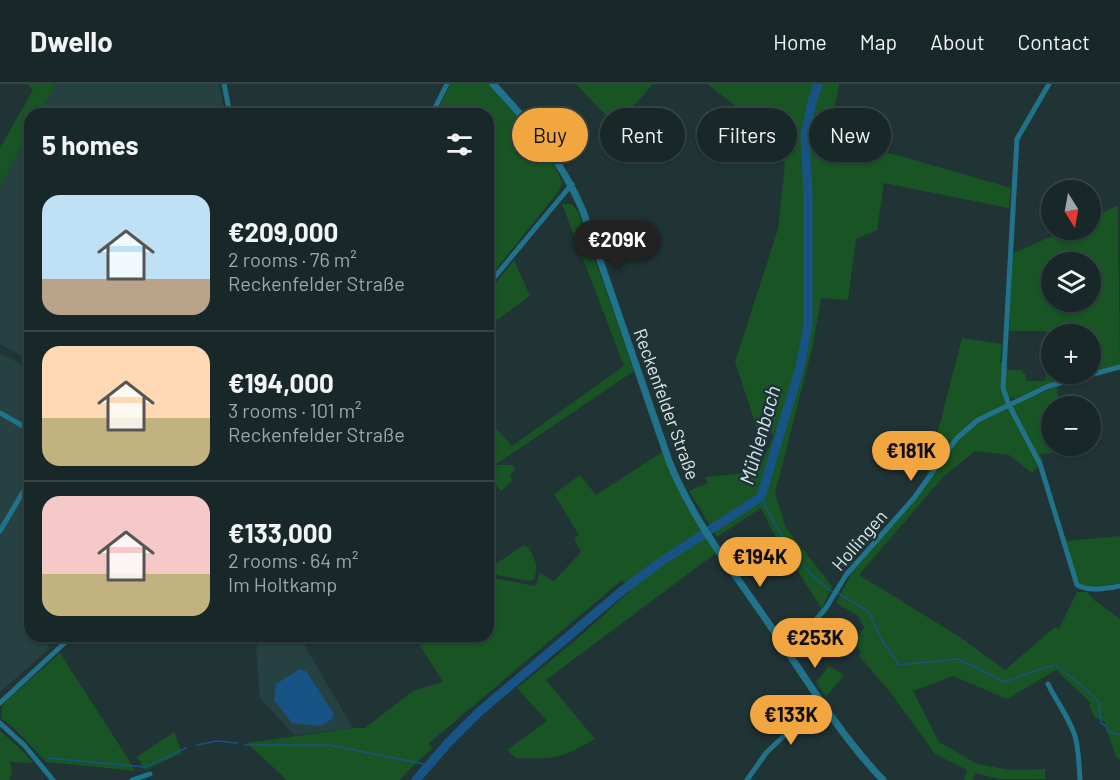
<!DOCTYPE html>
<html lang="en">
<head>
<meta charset="utf-8">
<style>
	:root { --surface:#182728; --page:#212f30; --text:#f1f3f6; --muted:#9fa5a8; --line:#364445; --accent:#f1a640 }
	body { margin:0; font-family:Barlow,sans-serif; background:var(--page); color:var(--text); height:100vh; display:flex; flex-direction:column; font-size:22px; white-space:nowrap }
	* { box-sizing:border-box; margin:0 }
	p { font-size:20px; color:var(--muted) }
	.icon { flex:none; width:33px; height:33px; fill:none; stroke:currentColor; stroke-width:2; stroke-linecap:round; stroke-linejoin:round }
	.map { position:relative; flex:1; overflow:hidden }
	.details { position:absolute; left:24px; top:24px; width:470px; height:534px; display:flex; flex-direction:column; background:var(--surface); border-radius:18px; box-shadow:0 2px 4px #0004,0 0 0 2px var(--line) }
	.details>* { flex:none }
	.guide { position:absolute; left:512px; top:24px; width:518px; height:54px; display:flex; gap:12px }
	.needle { width:39px; rotate:169deg }
	.buttons { position:absolute; left:1041px; top:96px; display:grid; gap:12px }
	.buttons a { display:grid; place-items:center; width:60px; height:60px; border-radius:50%; background:var(--surface); box-shadow:0 2px 4px #0004,0 0 0 2px var(--line); font-size:30px }
	.price { position:absolute; translate:-50% -51px; padding:0 14px; border-radius:21px; background:var(--accent); color:#111; font-size:20px; line-height:39px; filter:drop-shadow(0 2px 3px #0008) }
	.price::after { content:''; position:absolute; left:50%; top:36px; width:18px; height:14px; margin-left:-9px; background:inherit; clip-path:polygon(0 0,100% 0,50% 100%) }
	.price.on { background:#222; color:#fff }
	ul { padding:0; list-style:none }
	li { display:flex; align-items:center; gap:18px; height:150px; padding:0 18px }
	li+li { border-top:2px solid var(--line) }
	li span { display:grid; place-items:center; flex:none; width:168px; height:120px; border-radius:18px; color:#555 }
	li>.icon { margin-inline-start:auto }
	span .icon { width:72px; height:72px; fill:#fffc; stroke-width:1 }
	li b { font-size:26px }
	h2 { display:flex; justify-content:space-between; align-items:center; height:72px; padding:0 18px; font-size:26px }
	.pill { padding:0 21px; border-radius:27px; background:var(--surface); box-shadow:0 2px 4px #0004,0 0 0 2px var(--line); font-size:21px; line-height:54px }
	.pill.on { background:var(--accent); color:#111 }
	header { display:flex; align-items:center; gap:36px; box-sizing:border-box; height:84px; padding:0 30px; background:var(--surface); border-bottom:2px solid var(--line) }
	header strong { font-size:28px }
	nav { display:flex; gap:33px; margin-inline-start:auto; font-size:21px }
	.map>svg:first-child { display:block }
	.built { fill:#254142 }
	.green { fill:#185424; fill-rule:evenodd }
	.water { fill:#185385 }
	.lines { fill:none; stroke-linecap:round; stroke-linejoin:round }
	.stream { stroke:#185385; stroke-width:1.5 }
	.river { stroke:#185385; stroke-width:9 }
	.minor { stroke:#21728b; stroke-width:5 }
	.tertiary { stroke:#21728b; stroke-width:7 }
	.labels { text-anchor:middle; dominant-baseline:central; stroke-width:5; stroke-linejoin:round; paint-order:stroke }
	.street-label { font-size:18px; fill:#dde9e9; stroke:#203435 }
	.water-label { font-size:20px; font-style:italic; fill:#d2e4f6; stroke:#203435 }
</style>
</head>
<body>
<header>
<strong>Dwello</strong>
<nav><a>Home</a><a>Map</a><a>About</a><a>Contact</a></nav>
</header>
<div class="map">
<svg width="1120" height="696" viewBox="0 0 1120 696">
	<rect width="100%" height="100%" fill="#203435"/>
	<g class="built">
		<polygon points="56,0 219,0 225,30 39,30"/>
		<polygon points="30,47 30,277 0,260 0,103"/>
		<polygon points="0,269 30,285 30,538 28,540 30,543 30,552 39,552 50,564 0,608"/>
		<polygon points="269,552 299,552 353,644 294,651 260,614 256,563"/>
	</g>
	<g class="green">
		<polygon points="27,0 56,0 39,30 30,30 30,47 0,103 0,64 33,6"/>
		<polygon points="450,0 489,0 545,64 562,98 559,107 488,195 488,30 436,30"/>
		<polygon points="576,0 653,0 616,42"/>
		<polygon points="707,0 839,0 829,56 900,72 1011,104 1009,124 884,99 877,146 856,155 848,216 821,214 813,261 775,409 786,444 832,502 822,525 775,452 761,424 717,453 689,407 708,399 705,393 758,388 774,350 758,348 735,278 778,145 785,80 732,19"/>
		<polygon points="562,120 571,120 578,127 634,287 495,381 512,381 516,386 510,390 512,397 501,407 488,392 488,335 512,362 624,282"/>
		<path d="M1118,121l2,160 -29,7 -1,-38h-38l-1,18 -5,-21h-37l4,-78 53,-23h24l1,-12zM1052,178h38v40h-38z"/>
		<polygon points="514,176 530,212 497,236 488,231 488,209"/>
		<polygon points="962,254 1002,260 1000,278 1007,278 1007,286 1022,286 1023,289 1026,289 1026,297 1045,297 1046,282 1051,282 1052,290 1085,290 1068,293 1015,315 1008,314 1009,323 1057,302 1059,322 1052,322 1052,362 1061,362 1062,368 1040,370 1043,377 1032,389 1009,371 975,367 943,393 859,491 960,553 1005,586 1055,543 1059,545 1077,508 1087,508 1094,516 1120,535 1120,675 1116,673 1105,639 1098,634 1095,634 1089,621 1092,620 1056,586 1007,615 953,592 913,607 939,658 977,680 1010,686 1045,685 1045,695 999,695 975,689 973,696 964,696 967,686 935,670 890,608 859,572 861,568 854,560 864,543 858,532 836,519 852,488 900,433 924,401"/>
		<path d="M662,368l23,52 31,49 -170,127 49,59c-35,20 -40,20 -79,19l-9,-8 40,-29 -30,-33 60,-49 54,-49 -9,-10 -194,164 5,3c-11,12 -23,20 -33,33h-113l-40,-37 106,-15h12l48,-37 30,-9 -29,-46h74v-59l47,9 5,-13 14,8 27,-29 -7,-14 5,-3 -25,-41 26,-19 16,20z"/>
		<path d="M1120,452v47c-13,2 -29,6 -41,0l-14,-42z"/>
		<path d="M524,461l4,2c7,12 11,18 6,32l-4,2 -40,-7 -2,-5z"/>
		<polygon points="60,569 127,673 135,687 46,678 13,643 1,634 2,622 7,616"/>
		<polygon points="829,582 844,591 826,613 816,598"/>
		<polygon points="0,647 21,665 33,679 10,678 12,688 9,696 0,696"/>
		<polygon points="174,648 182,669 145,686 137,673"/>
	</g>
	<polygon class="water" points="300,585 306,587 334,630 332,635 320,642 292,639 274,616 276,600"/>
	<g class="lines">
		<g class="stream">
			<path d="M761,413c16,34 39,74 72,95"/>
			<polyline points="838,509 869,528 881,555 899,581 958,575 1005,598 1038,586 1056,581 1078,598 1099,618 1101,639 1106,642 1108,648 1120,651"/>
			<polyline points="197,661 216,657 237,659"/>
			<polyline points="245,661 329,661 429,681"/>
			<polyline points="48,674 145,683 186,664"/>
		</g>
		<polyline class="river" points="416,696 448,659 479,628 623,506 659,479 761,413 800,283 808,241 808,111 805,52 812,18 818,0"/>
		<g class="minor">
			<polyline points="224,0 230,30"/>
			<path d="M1049,0l-32,55 -14,249 6,17 31,59 37,121c13,7 29,3 43,1"/>
			<polyline points="432,30 447,0"/>
			<polyline points="488,201 572,100"/>
			<polyline points="0,329 30,346"/>
			<polyline points="0,447 30,396"/>
			<polyline points="788,568 826,524 846,491 914,414 957,354 978,336 1049,302 1120,283"/>
			<path d="M1048,600c8,17 21,33 27,52 4,14 4,30 5,44"/>
			<polyline points="0,619 72,552"/>
			<polyline points="0,639 24,661 53,696"/>
			<polyline points="132,696 150,690"/>
			<polyline points="747,696 766,669 821,616"/>
		</g>
		<path class="tertiary" d="M493,0c38,41 68,75 90,127l86,250c23,58 63,109 98,160 37,54 71,112 116,159"/>
	</g>
	<g class="labels">
		<g class="street-label">
			<text transform="translate(667 320) rotate(70)">Reckenfelder Straße</text>
			<text transform="translate(859 456) rotate(-49)">Hollingen</text>
		</g>
		<g class="water-label">
			<text transform="translate(759 351) rotate(-74)">Mühlenbach</text>
		</g>
	</g>
</svg>
<div class="buttons">
<a><svg class="needle" viewBox="-14 -14 28 28"><path d="M0-13l5 13h-10z" fill="#e53935"/><path d="M0 13l5-13h-10z" fill="#9fa5a8"/></svg></a>
<a><svg class="icon" aria-label="layers" viewBox="0 0 24 24"><path d="M12 4l9 5-9 5-9-5zM3 14l9 5 9-5"/></svg></a>
<a>+</a>
<a>−</a>
</div>
<b class="price on" style="left:617px;top:187px">€209K</b>
<b class="price" style="left:911px;top:398px">€181K</b>
<b class="price" style="left:760px;top:504px">€194K</b>
<b class="price" style="left:815px;top:585px">€253K</b>
<b class="price" style="left:791px;top:662px">€133K</b>
<div class="guide">
<a class="pill on">Buy</a>
<a class="pill">Rent</a>
<a class="pill">Filters</a>
<a class="pill">New</a>
</div>
<section class="details">
<h2>5 homes<svg class="icon" aria-label="filters" viewBox="0 0 24 24"><path d="M4 7h16M4 17h16"/><circle cx="9" cy="7" r="2"/><circle cx="15" cy="17" r="2"/></svg></h2>
<ul>
<li><span style="background:linear-gradient(#bfe0f5 70%,#b9a48a 0)"><svg class="icon" aria-label="home" viewBox="0 0 24 24"><path d="M3 11l9-7 9 7M6 9v11h12V9"/></svg></span><div><b>€209,000</b><p>2 rooms · 76 m²</p><p>Reckenfelder Straße</p></div></li>
<li><span style="background:linear-gradient(#ffd9b3 60%,#c2b280 0)"><svg class="icon" aria-label="home" viewBox="0 0 24 24"><path d="M3 11l9-7 9 7M6 9v11h12V9"/></svg></span><div><b>€194,000</b><p>3 rooms · 101 m²</p><p>Reckenfelder Straße</p></div></li>
<li><span style="background:linear-gradient(#f6c9c9 65%,#c2b280 0)"><svg class="icon" aria-label="home" viewBox="0 0 24 24"><path d="M3 11l9-7 9 7M6 9v11h12V9"/></svg></span><div><b>€133,000</b><p>2 rooms · 64 m²</p><p>Im Holtkamp</p></div></li>
</ul>
</section>
</div>
</body>
</html>
